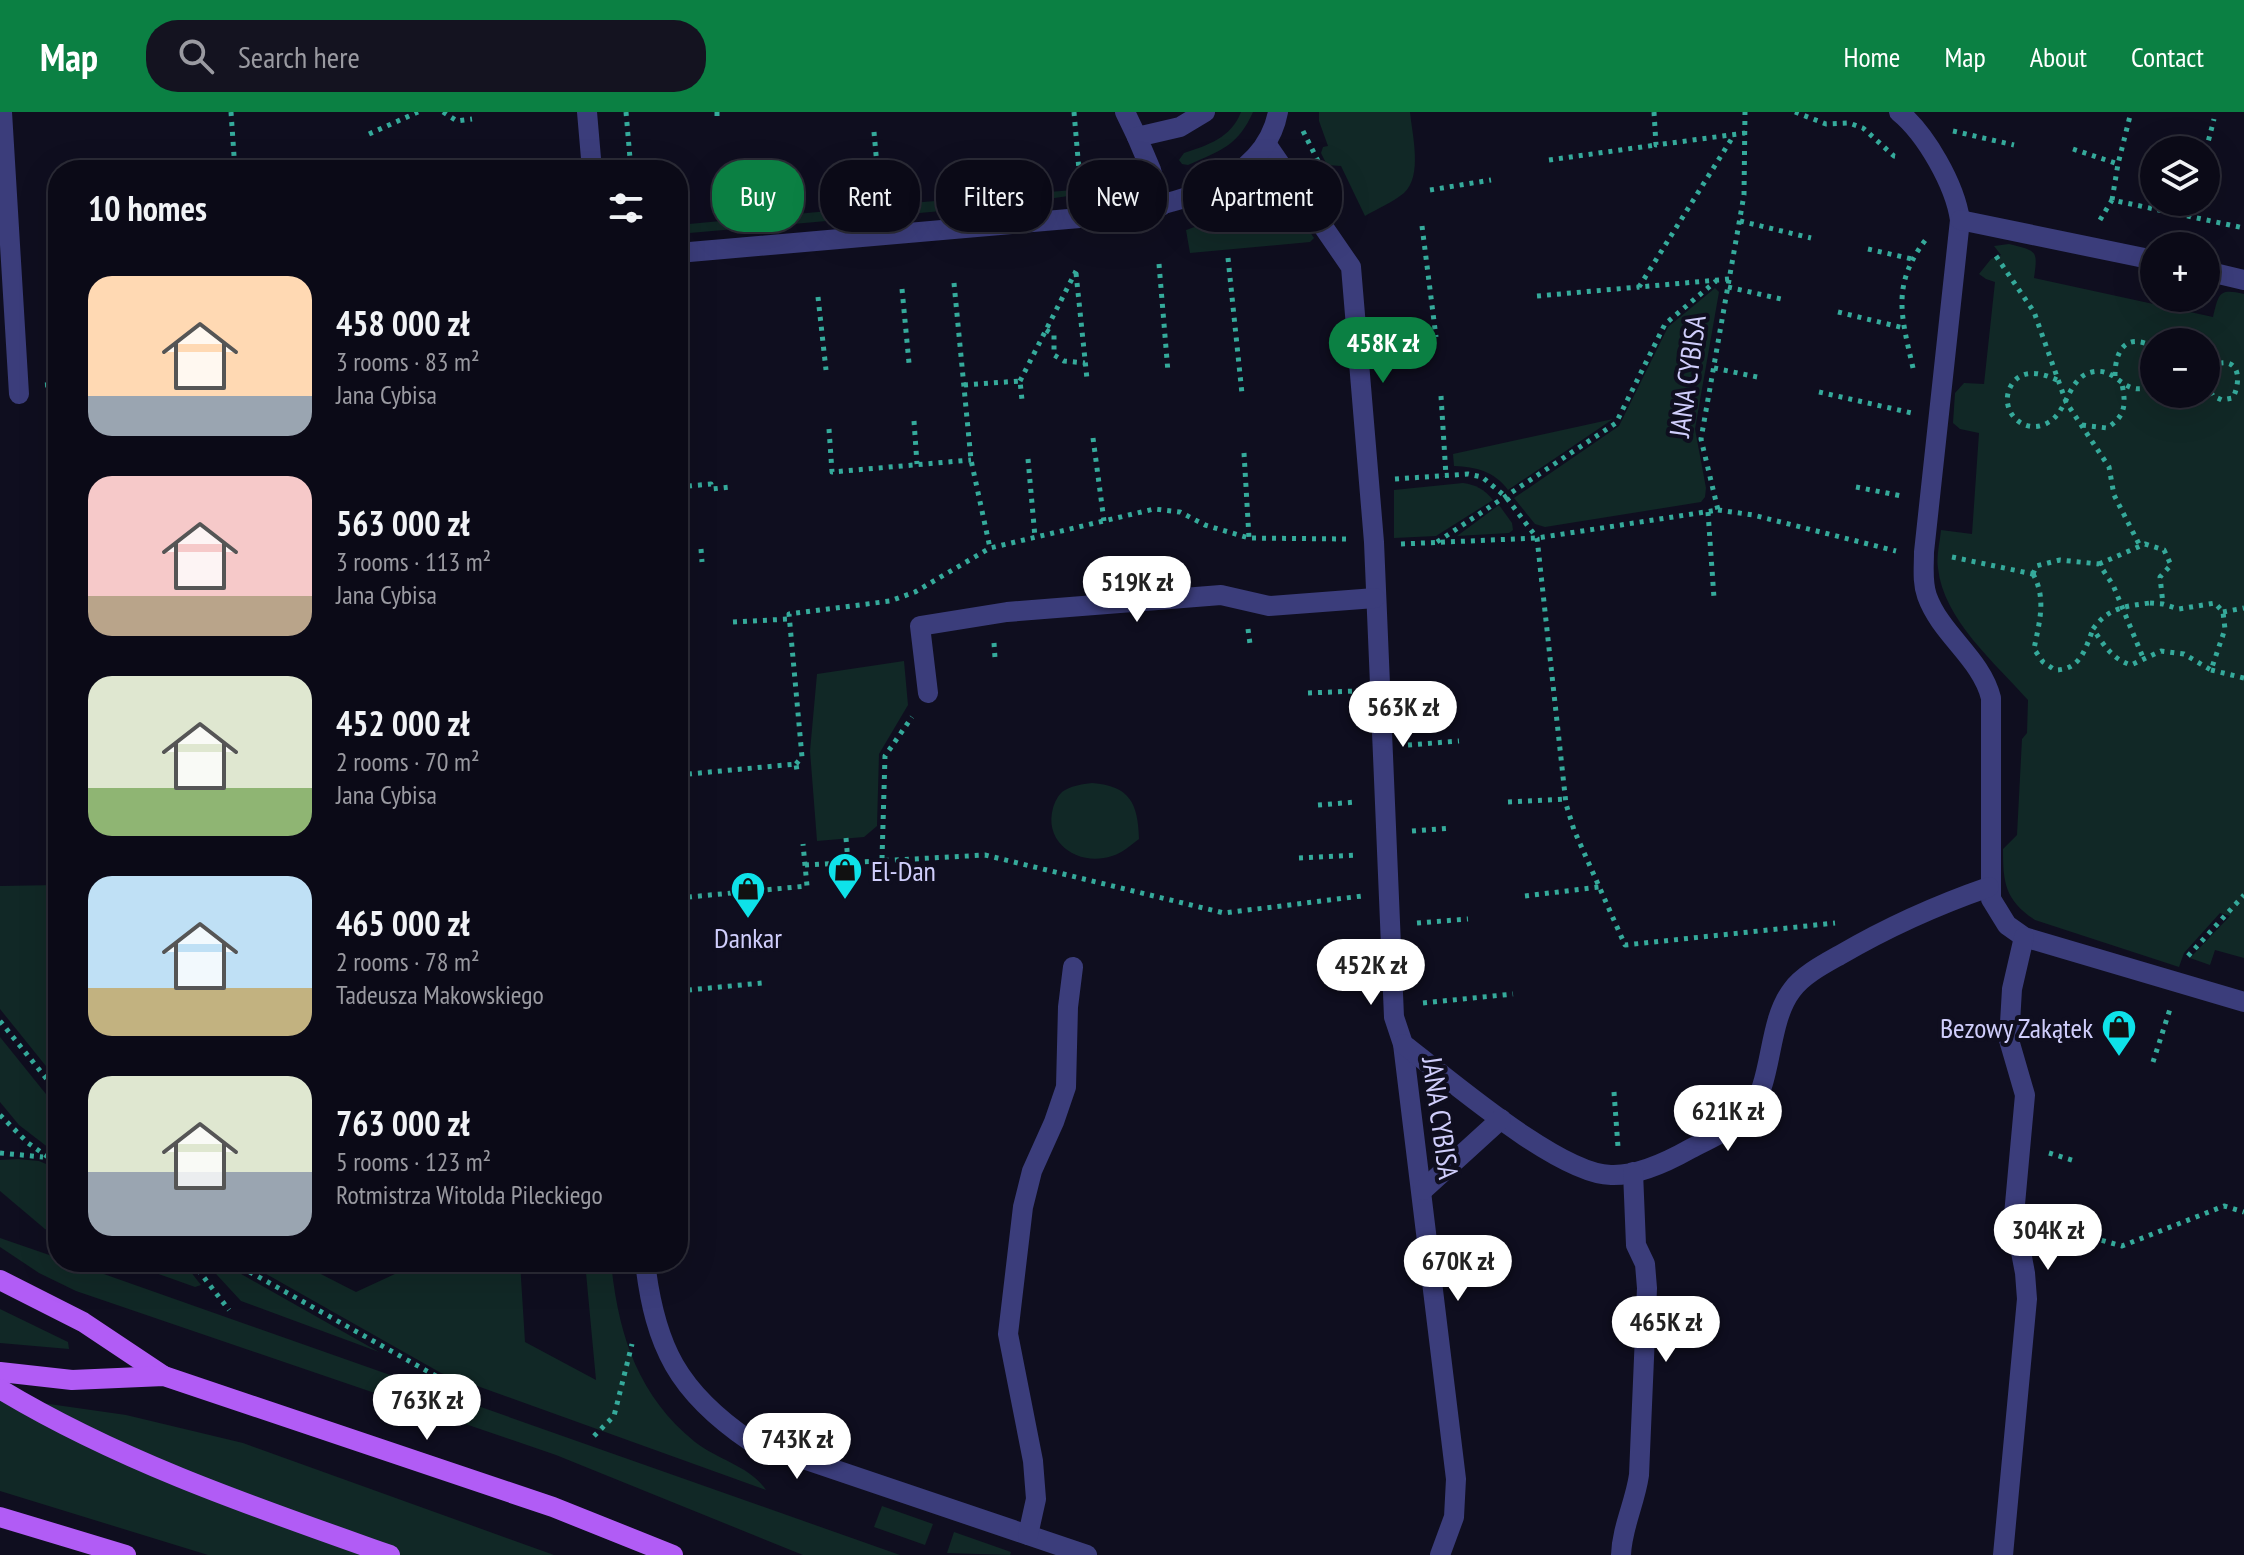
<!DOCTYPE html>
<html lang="en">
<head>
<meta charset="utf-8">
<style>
	:root { --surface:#0b0a17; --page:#141320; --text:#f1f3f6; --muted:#9a9aa1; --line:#2b2b36; --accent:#0b8043 }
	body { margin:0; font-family:"PT Sans Narrow",sans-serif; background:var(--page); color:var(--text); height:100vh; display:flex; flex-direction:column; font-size:30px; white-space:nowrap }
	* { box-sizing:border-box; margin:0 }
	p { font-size:26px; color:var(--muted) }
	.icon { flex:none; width:44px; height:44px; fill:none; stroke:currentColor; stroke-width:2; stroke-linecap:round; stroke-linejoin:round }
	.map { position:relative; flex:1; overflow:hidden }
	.panel { position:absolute; left:48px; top:48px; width:640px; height:1112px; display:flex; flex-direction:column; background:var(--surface); border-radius:32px; box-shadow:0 8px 32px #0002,0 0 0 2px var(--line) }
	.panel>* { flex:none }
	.hud { position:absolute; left:712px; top:48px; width:760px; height:72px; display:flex; gap:16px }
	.buttons { position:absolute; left:2140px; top:24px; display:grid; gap:16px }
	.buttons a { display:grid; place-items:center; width:80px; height:80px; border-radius:50%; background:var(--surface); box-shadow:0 8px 32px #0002,0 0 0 2px var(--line); font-size:40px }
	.price { position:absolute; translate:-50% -68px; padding:0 18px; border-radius:28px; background:#fff; color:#222; font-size:26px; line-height:52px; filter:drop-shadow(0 2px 4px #0008) }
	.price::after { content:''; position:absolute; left:50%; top:48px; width:24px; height:18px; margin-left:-12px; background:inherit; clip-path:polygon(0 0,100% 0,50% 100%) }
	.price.current { background:var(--accent); color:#fff }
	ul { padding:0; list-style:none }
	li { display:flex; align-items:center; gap:24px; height:200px; padding:0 40px }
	li span { display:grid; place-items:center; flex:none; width:224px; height:160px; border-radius:24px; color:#555 }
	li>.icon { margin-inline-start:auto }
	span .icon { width:96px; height:96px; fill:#fffc; stroke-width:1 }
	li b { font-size:34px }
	h2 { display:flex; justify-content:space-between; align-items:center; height:96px; padding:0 40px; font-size:34px }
	.pill { padding:0 28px; border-radius:32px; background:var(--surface); box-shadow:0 8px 32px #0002,0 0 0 2px var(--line); font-size:28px; line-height:72px }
	.pill.current { background:var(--accent); color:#fff }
	header { display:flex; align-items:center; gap:48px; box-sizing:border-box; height:112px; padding:0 40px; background:var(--accent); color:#fff }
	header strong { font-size:38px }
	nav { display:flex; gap:44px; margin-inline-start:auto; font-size:28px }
	.search { width:560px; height:72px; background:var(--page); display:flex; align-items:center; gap:20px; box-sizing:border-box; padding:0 28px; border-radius:32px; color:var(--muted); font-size:30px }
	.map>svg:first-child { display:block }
	.green { fill:#112826; fill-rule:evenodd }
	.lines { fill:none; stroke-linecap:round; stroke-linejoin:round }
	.path { stroke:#35aa9b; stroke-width:5; stroke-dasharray:4 6; stroke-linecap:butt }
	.minor { stroke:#3b3d7b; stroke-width:20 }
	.major { stroke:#b15cf5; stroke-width:20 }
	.labels { text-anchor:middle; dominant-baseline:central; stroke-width:8; stroke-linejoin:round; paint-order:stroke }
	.street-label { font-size:28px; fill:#d0cefc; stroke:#0f0e1f }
	.poi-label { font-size:28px; fill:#d0cefc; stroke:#0f0e1f; text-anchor:start }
</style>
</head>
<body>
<header>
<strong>Map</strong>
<div class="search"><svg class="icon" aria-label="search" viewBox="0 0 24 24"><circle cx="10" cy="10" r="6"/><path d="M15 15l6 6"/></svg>Search here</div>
<nav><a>Home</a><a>Map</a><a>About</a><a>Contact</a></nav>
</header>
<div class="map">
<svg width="2244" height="1443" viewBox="0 0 2244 1443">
	<rect width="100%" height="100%" fill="#0f0e1f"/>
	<g class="green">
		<path d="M1241,0h12c-15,34 -33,39 -65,53l-6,-1 -3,-4 5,-7c24,-8 47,-15 57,-41z"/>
		<path d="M1319,0h91c2,22 13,64 -6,81 -11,9 -27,16 -39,23l-24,-50 -14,-1 -6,-12 2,-6 5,-1 -9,-25z"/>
		<polygon points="1269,67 1276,68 1314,126 1310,130 1190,141 1186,118 1215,108 1241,93"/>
		<polygon points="1074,78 1075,83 1008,93 886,104 885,93"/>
		<polygon points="871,95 872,105 678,122 678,113"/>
		<path d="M2009,132c28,7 29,6 25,34l179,39c6,-23 5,-29 31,-23v664l-29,-8 -5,15 -20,-7 40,-42 -10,-3 -36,40 -5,14 -144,-47c-30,-20 -32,-37 -32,-71l14,-14 5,-96 5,-6 1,-33c-32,-36 -85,-81 -90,-132 -2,-12 2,-26 3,-38l31,4 7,-101 -19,-4 -7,-6 2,-30 9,-10 20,1 11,-102 -9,-3 -7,-5 12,-15 10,-4 -7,-9zM2154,230h52v52h-52z"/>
		<polygon points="1715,176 1719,180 1695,317 1706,376 1705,385 1701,390 1545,415 1535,412 1514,386 1619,314 1668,215"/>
		<path d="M1613,307l-105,71c-14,-19 -32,-23 -54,-24l-1,-12z"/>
		<path d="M1463,371c13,2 21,6 30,17l-57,36 -42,2v-48z"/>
		<polygon points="1499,393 1512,411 1513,418 1509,421 1457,424"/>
		<polygon points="904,549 908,593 879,642 877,714 864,725 817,729 810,639 817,562"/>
		<path d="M1092,671c38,3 46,20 47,56 -8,6 -17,14 -27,17 -32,11 -69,-12 -59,-48 2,-6 4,-11 9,-16 8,-6 20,-8 30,-9z"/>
		<polygon points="58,773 58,969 0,897 0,774"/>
		<polygon points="0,925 58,997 58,1043 19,1013 0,990"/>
		<polygon points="18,1047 39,1049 58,1057 58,1124 45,1117 0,1079 0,1048"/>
		<polygon points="0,1126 58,1146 58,1150 69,1150 84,1155 900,1443 803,1443 556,1343 76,1179 39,1161 0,1135"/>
		<polygon points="125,1150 183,1150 201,1173 195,1175"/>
		<polygon points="205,1150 220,1150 379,1240 241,1189"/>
		<path d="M245,1150h62l4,7 45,23 54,-25v-5h110l5,80 71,38 -11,-118h26c7,71 26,133 84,180 23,18 55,24 71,48l-325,-117z"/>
		<polygon points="0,1197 68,1230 69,1237 0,1231"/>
		<polygon points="0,1285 126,1303 243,1331 554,1443 208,1443 0,1379"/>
		<polygon points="882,1394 933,1412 925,1433 874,1415"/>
		<polygon points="954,1420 1011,1440 1010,1443 947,1441"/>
	</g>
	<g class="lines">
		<g class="path">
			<polyline points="231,0 235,58"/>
			<polyline points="443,0 457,9 472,7"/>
			<polyline points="626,0 631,58"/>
			<polyline points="717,0 717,4"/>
			<polyline points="1074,0 1080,70"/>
			<polyline points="1654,0 1656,33 1745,21"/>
			<polyline points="1795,0 1826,12 1849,11 1863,16 1894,44 1901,45"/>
			<polyline points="1303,19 1322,57"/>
			<polyline points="1953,19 2014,33"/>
			<polyline points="874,20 880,87"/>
			<polyline points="369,22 418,0"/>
			<polyline points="2073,37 2118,52"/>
			<polyline points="2206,38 2214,7"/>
			<polyline points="1549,48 1656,33"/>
			<polyline points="1430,78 1491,68"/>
			<polyline points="2112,88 2118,52 2130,4"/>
			<polyline points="2189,104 2193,90"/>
			<polyline points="2100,108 2112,88 2244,116"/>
			<polyline points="1740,109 1811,126"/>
			<polyline points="1422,114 1436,225"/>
			<polyline points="1868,137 1912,147"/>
			<polyline points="1996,144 2034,200 2066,290 2109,355 2114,383 2140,434"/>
			<polyline points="1228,146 1242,282"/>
			<polyline points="1159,152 1168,260"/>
			<polyline points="1076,161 1087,267"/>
			<polyline points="1729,167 1639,175 1734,23"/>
			<polyline points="954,171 971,348 990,436"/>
			<polyline points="1728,175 1781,187"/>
			<polyline points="902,177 909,251"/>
			<polyline points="1537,184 1639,175"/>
			<polyline points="818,185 826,258"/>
			<polyline points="1838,200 1904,216"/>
			<polyline points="1046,218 1054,223 1054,243 1064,249 1085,251"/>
			<polyline points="2206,246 2206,262"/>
			<polyline points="1714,256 1762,266"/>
			<path d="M1913,256c-12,-53 -22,-84 14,-130"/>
			<path d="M2115,264c0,-26 11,-44 39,-29"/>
			<path d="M2057,268c-15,-7 -34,-12 -45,4 -16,25 12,54 37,38 19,-11 19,-45 43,-50 27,-6 30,28 62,13"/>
			<polyline points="1020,269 1076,159"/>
			<path d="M2206,271l7,13 9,4 11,-2c11,-25 2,-45 -25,-30"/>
			<polyline points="45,273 58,272"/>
			<polyline points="964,273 1020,269 1022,288"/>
			<polyline points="1819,280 1912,301"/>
			<polyline points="1441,284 1446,364"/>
			<polyline points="914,309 917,352"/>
			<path d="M2082,313l25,3c19,-12 19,-24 15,-44"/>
			<polyline points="829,317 832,360 971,348"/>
			<polyline points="1093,326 1104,409"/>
			<polyline points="1244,341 1249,426"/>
			<polyline points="1028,347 1035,425"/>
			<polyline points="1395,367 1468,362 1482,365 1506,385 1537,426 1566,692 1574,718 1625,833 1835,811"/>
			<polyline points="678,375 711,372 712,377 730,375"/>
			<polyline points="1856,375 1902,384"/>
			<polyline points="1718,398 1753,403 1896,439"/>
			<polyline points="1708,400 1714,486"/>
			<polyline points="1437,430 1616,311 1665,212 1716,169"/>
			<polyline points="1401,432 1537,426 1718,398 1701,327 1744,83 1745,0"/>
			<polyline points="701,437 702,450"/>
			<polyline points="1952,445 2033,462"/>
			<polyline points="2099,452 2145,432 2164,438 2171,453 2160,465 2163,492"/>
			<polyline points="2033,462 2036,454 2060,448 2099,452 2113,473 2144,548"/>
			<path d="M2033,462c14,25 6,49 1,75l9,13 12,8c25,0 30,-20 38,-41"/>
			<path d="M2150,491l13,1 16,5 36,-6 8,9 2,17 -14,41 -27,-16 -23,-3 -30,14c-19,-6 -27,-20 -38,-36 15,-21 32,-23 57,-26z"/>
			<polyline points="2223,500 2244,496"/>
			<polyline points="733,510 789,507"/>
			<polyline points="1248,517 1250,532"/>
			<polyline points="994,531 995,546"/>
			<polyline points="2211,558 2244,566"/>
			<polyline points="1308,581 1355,579"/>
			<polyline points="1408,633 1459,629"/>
			<polyline points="796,652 802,645 789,502 890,489 915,480 990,436 1154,397 1180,400 1205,413 1249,426 1346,427"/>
			<polyline points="678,663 796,652 797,659"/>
			<polyline points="1508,690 1566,687"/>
			<polyline points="1318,693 1356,690"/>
			<polyline points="1412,719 1451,716"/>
			<polyline points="846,726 848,750"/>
			<polyline points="1299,746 1358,743"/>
			<polyline points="882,747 885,644 912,605"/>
			<polyline points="805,753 985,743 1224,801 1362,784"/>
			<polyline points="1525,784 1599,775"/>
			<polyline points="678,786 807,774 803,732"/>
			<polyline points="1417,811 1468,807"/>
			<polyline points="2188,844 2244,783"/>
			<polyline points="678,879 762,871"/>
			<polyline points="1423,891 1513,882"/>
			<polyline points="0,909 58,981"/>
			<polyline points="2153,950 2170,897"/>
			<polyline points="1614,980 1618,1035"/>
			<polyline points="0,1003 28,1031 58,1052"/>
			<polyline points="0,1041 43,1045"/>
			<polyline points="2049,1041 2075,1049"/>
			<polyline points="2044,1112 2122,1134 2224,1094 2244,1100"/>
			<polyline points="192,1150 229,1198"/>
			<polyline points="232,1150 452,1273"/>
			<polyline points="594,1324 614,1304 632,1232"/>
		</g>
		<g class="minor">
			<polyline points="2,0 19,282"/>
			<polyline points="587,0 592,58"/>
			<polyline points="1125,0 1137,25"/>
			<path d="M1899,0c27,22 56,73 61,108l-36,332c0,15 -2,30 3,44 14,39 54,62 64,102v201l16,26 17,12 220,65"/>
			<polyline points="1267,33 1351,155 1374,430 1394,905 1403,932 1456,1367 1454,1405 1440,1443"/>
			<polyline points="1161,94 1151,58 1137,25 1180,15 1205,0"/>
			<polyline points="1960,108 2154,148"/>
			<path d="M678,141l425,-37c65,-10 161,-29 175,-104"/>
			<polyline points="2206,159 2244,168"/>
			<polyline points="928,581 920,514 1007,500 1221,483 1269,494 1375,486"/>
			<path d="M1403,932c45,34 155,130 208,131 27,1 56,-13 79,-26 18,-10 43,-19 57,-35 27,-29 19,-90 45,-124 11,-15 32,-26 48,-35 48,-28 97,-50 149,-68"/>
			<polyline points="1423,1078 1501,1007"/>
			<path d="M645,1150c10,85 33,130 105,179l337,114"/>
			<polyline points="1028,1423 1036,1387 1033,1349 1008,1222 1023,1095 1032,1059 1054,1010 1066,975 1068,895 1073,855"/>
			<path d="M1621,1443c1,-28 14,-52 18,-80l8,-187 -2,-24 -9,-19 -3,-73"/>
			<polyline points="2003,1443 2027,1187 2025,1161 2014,1103 2025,983 2009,928 2012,877 2024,825"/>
		</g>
		<g class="major">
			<polyline points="0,1168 83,1210 164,1264"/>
			<polyline points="0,1260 72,1268 164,1264 553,1395 673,1443"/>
			<path d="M0,1277c121,73 257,119 390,166"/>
			<polyline points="0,1405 126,1443"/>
		</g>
	</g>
	<defs>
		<symbol id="shop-pin" viewBox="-11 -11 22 30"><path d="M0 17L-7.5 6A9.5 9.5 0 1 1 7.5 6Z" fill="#0ee2e9" stroke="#0f0e1f"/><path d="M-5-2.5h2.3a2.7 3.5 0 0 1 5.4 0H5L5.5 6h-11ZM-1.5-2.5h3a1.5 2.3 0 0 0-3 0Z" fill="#111"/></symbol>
	</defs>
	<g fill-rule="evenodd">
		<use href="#shop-pin" x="825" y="738" width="40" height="54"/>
		<use href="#shop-pin" x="728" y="757" width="40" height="54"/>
		<use href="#shop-pin" x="2099" y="895" width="40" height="54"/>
	</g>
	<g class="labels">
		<g class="street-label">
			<text transform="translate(1687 264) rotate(-82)">JANA CYBISA</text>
			<text transform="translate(1441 1006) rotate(82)">JANA CYBISA</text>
		</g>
		<g class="poi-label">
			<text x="871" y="758">El-Dan</text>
			<text x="748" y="825" text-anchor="middle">Dankar</text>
			<text x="2093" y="915" text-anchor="end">Bezowy Zakątek</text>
		</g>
	</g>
</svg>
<div class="buttons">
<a><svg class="icon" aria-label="layers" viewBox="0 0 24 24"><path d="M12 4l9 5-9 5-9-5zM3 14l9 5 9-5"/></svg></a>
<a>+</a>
<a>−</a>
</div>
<b class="price current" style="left:1383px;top:273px">458K zł</b>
<b class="price" style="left:1137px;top:512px">519K zł</b>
<b class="price" style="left:1403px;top:637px">563K zł</b>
<b class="price" style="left:1371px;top:895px">452K zł</b>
<b class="price" style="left:1728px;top:1041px">621K zł</b>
<b class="price" style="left:2048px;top:1160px">304K zł</b>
<b class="price" style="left:1458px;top:1191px">670K zł</b>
<b class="price" style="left:1666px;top:1252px">465K zł</b>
<b class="price" style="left:427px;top:1330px">763K zł</b>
<b class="price" style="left:797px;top:1369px">743K zł</b>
<div class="hud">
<a class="pill current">Buy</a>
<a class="pill">Rent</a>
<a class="pill">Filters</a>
<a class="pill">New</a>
<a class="pill">Apartment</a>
</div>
<section class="panel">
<h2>10 homes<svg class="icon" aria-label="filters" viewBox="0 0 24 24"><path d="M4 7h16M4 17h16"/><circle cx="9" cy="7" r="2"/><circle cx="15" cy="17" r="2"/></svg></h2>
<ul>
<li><span style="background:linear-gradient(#ffd9b3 75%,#9aa5b1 0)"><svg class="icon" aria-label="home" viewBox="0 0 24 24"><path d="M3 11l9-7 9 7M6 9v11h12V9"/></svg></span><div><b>458 000 zł</b><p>3 rooms · 83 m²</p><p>Jana Cybisa</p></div></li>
<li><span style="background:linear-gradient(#f6c9c9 75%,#b9a48a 0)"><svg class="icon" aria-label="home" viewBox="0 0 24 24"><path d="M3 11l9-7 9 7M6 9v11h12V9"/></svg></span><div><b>563 000 zł</b><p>3 rooms · 113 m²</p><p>Jana Cybisa</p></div></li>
<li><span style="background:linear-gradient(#dfe7d0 70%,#8fb573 0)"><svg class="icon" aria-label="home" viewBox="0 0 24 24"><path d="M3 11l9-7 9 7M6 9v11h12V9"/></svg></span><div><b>452 000 zł</b><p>2 rooms · 70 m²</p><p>Jana Cybisa</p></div></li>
<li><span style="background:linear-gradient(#bfe0f5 70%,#c2b280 0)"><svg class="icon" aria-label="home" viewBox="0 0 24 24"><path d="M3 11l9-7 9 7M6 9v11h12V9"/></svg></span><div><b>465 000 zł</b><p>2 rooms · 78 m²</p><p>Tadeusza Makowskiego</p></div></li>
<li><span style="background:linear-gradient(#dfe7d0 60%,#9aa5b1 0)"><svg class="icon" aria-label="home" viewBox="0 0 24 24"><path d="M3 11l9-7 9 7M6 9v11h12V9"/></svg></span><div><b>763 000 zł</b><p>5 rooms · 123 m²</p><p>Rotmistrza Witolda Pileckiego</p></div></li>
</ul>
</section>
</div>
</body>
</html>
